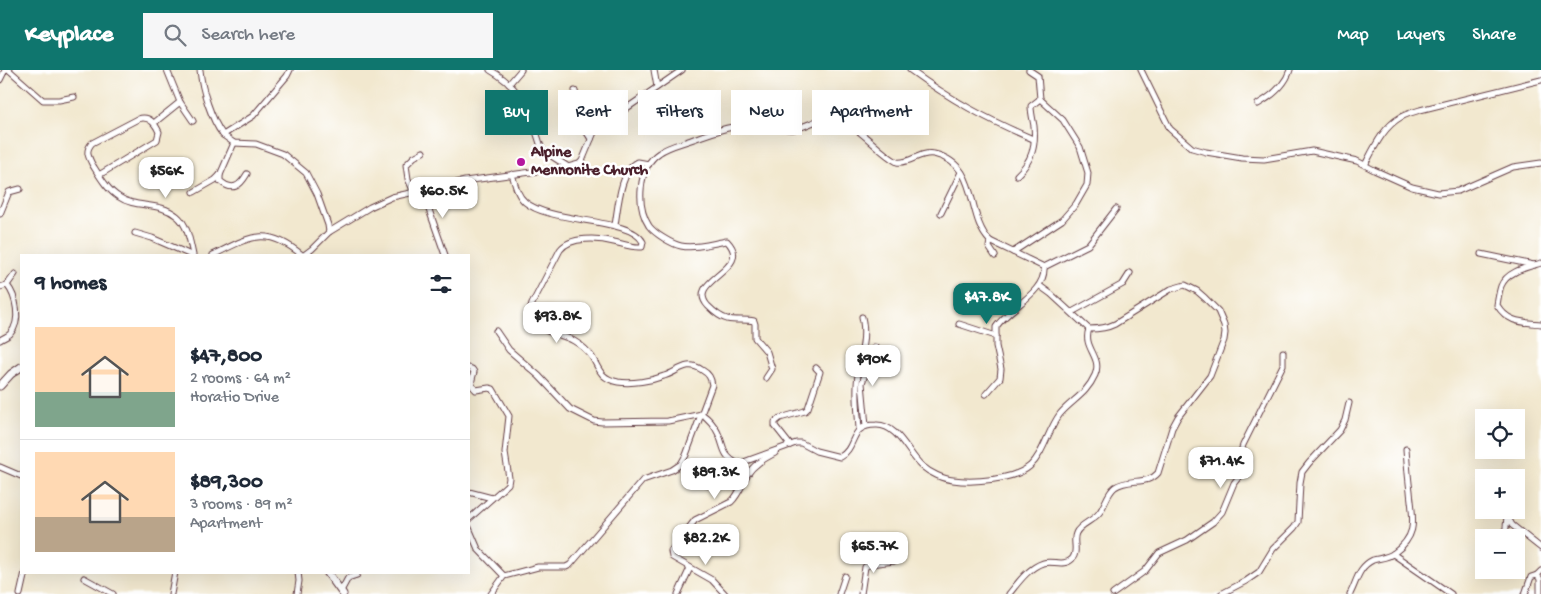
<!DOCTYPE html>
<html lang="en">
<head>
<meta charset="utf-8">
<style>
	:root { --surface:#fff; --page:#f6f6f7; --text:#1f2937; --muted:#747a83; --line:#e0e1e3; --accent:#0f766e }
	body { margin:0; font-family:"Gochi Hand",sans-serif; background:var(--page); color:var(--text); height:100vh; display:flex; flex-direction:column; font-size:19px; white-space:nowrap }
	* { box-sizing:border-box; margin:0 }
	p { font-size:16px; color:var(--muted) }
	.icon { flex:none; width:28px; height:28px; fill:none; stroke:currentColor; stroke-width:2; stroke-linecap:round; stroke-linejoin:round }
	.map { position:relative; flex:1; overflow:hidden }
	.details { position:absolute; left:20px; top:184px; width:450px; height:320px; display:flex; flex-direction:column; background:var(--surface); border-radius:0px; box-shadow:0 5px 20px #0002 }
	.details>* { flex:none }
	.hud { position:absolute; left:485px; top:20px; width:475px; height:45px; display:flex; gap:10px }
	.fabs { position:absolute; left:1475px; top:339px; display:grid; gap:10px }
	.fabs a { display:grid; place-items:center; width:50px; height:50px; border-radius:0px; background:var(--surface); box-shadow:0 5px 20px #0002; font-size:25px }
	.price { position:absolute; translate:-50% -42px; padding:0 11px; border-radius:10px; background:#fff; color:#222; font-size:16px; line-height:32px; filter:drop-shadow(0 1px 2px #0008) }
	.price::after { content:''; position:absolute; left:50%; top:30px; width:15px; height:11px; margin-left:-8px; background:inherit; clip-path:polygon(0 0,100% 0,50% 100%) }
	.price.selected { background:var(--accent); color:#fff }
	ul { padding:0; list-style:none }
	li { display:flex; align-items:center; gap:15px; height:125px; padding:0 15px }
	li+li { border-top:1px solid var(--line) }
	li span { display:grid; place-items:center; flex:none; width:140px; height:100px; border-radius:0px; color:#555 }
	li>.icon { margin-inline-start:auto }
	span .icon { width:60px; height:60px; fill:#fffc; stroke-width:1 }
	li b { font-size:21px }
	h2 { display:flex; justify-content:space-between; align-items:center; height:60px; padding:0 15px; font-size:21px }
	.pill { padding:0 18px; border-radius:0px; background:var(--surface); box-shadow:0 5px 20px #0002; font-size:18px; line-height:45px }
	.pill.selected { background:var(--accent); color:#fff }
	header { display:flex; align-items:center; gap:30px; box-sizing:border-box; height:70px; padding:0 25px; background:var(--accent); color:#fff }
	header strong { font-size:24px }
	nav { display:flex; gap:28px; margin-inline-start:auto; font-size:18px }
	.search { width:350px; height:45px; background:var(--page); display:flex; align-items:center; gap:12px; box-sizing:border-box; padding:0 18px; border-radius:0px; color:var(--muted); font-size:19px }
	.map>svg:first-child { display:block }
	.lines { fill:none; stroke-linecap:round; stroke-linejoin:round }
	.minor-casing { stroke:#633d44; stroke-width:7 }
	.secondary-casing { stroke:#633d44; stroke-width:9 }
	.minor { stroke:#fff; stroke-width:5 }
	.secondary { stroke:#fff; stroke-width:7 }
	.poi-dot { fill:#b5179e; stroke:#fff; stroke-width:2 }
	.labels { text-anchor:middle; dominant-baseline:central; stroke-width:5; stroke-linejoin:round; paint-order:stroke }
	.poi-label { font-size:16px; font-weight:bold; fill:#4a1f2b; stroke:#fff; text-anchor:start }
</style>
</head>
<body>
<header>
<strong>Keyplace</strong>
<div class="search"><svg class="icon" aria-label="search" viewBox="0 0 24 24"><circle cx="10" cy="10" r="6"/><path d="M15 15l6 6"/></svg>Search here</div>
<nav><a>Map</a><a>Layers</a><a>Share</a></nav>
</header>
<div class="map">
<svg width="1541" height="524" viewBox="0 0 1541 524">
	<rect width="100%" height="100%" fill="#fff"/>
	<filter id="ink" filterUnits="userSpaceOnUse"><feTurbulence type="fractalNoise" baseFrequency=".02" numOctaves="2"/><feDisplacementMap in="SourceGraphic" scale="10" xChannelSelector="R" yChannelSelector="G"/><feConvolveMatrix kernelMatrix="1 2 1 2 8 2 1 2 1" color-interpolation-filters="sRGB"/></filter>
	<filter id="wash" filterUnits="userSpaceOnUse"><feTurbulence type="fractalNoise" baseFrequency=".0096" numOctaves="4" result="noise"/><feDisplacementMap in="SourceGraphic" scale="20" xChannelSelector="R" yChannelSelector="G"/><feGaussianBlur stdDeviation="1.12" result="paint"/><feColorMatrix in="noise" values="0 0 0 0 0 0 0 0 0 0 0 0 0 0 0 0 0 1.4 0 .05"/><feComposite in="paint" operator="in"/></filter>
	<g filter="url(#wash)">
		<rect width="100%" height="100%" fill="#f2e8cf"/>
	</g>
	<g filter="url(#ink)">
		<g class="lines">
			<defs>
				<g id="minor">
					<polyline points="9,0 43,30 59,30 74,27"/>
					<polyline points="167,0 180,32 193,51"/>
					<path d="M200,0c2,20 11,49 23,65"/>
					<polyline points="290,0 287,6 253,46 223,65 234,73 256,74 283,84 306,103 317,124 328,155 329,162"/>
					<path d="M490,0c34,19 41,45 52,80l25,16"/>
					<polyline points="654,0 657,17"/>
					<path d="M910,0c41,30 76,49 123,69"/>
					<polyline points="1029,0 1038,6 1040,29"/>
					<polyline points="1141,0 1170,59 1192,78 1206,82 1242,88 1264,89 1312,81 1357,91 1374,100 1412,117 1438,123 1458,121 1513,97 1541,93"/>
					<polyline points="0,10 5,0"/>
					<polyline points="509,14 521,0"/>
					<polyline points="575,21 584,58 591,69"/>
					<path d="M1258,34c14,-8 27,-18 32,-34"/>
					<polyline points="154,53 180,32"/>
					<path d="M1365,95c9,-17 18,-38 36,-48 6,-3 12,-5 19,-7l121,-30"/>
					<path d="M99,105l58,-35 2,-8c-4,-9 -10,-17 -21,-13l-46,24c-7,8 -4,13 0,21 7,11 15,26 27,33 17,12 40,4 58,19 11,9 13,26 16,39"/>
					<path d="M220,105v6c13,11 20,5 27,-7"/>
					<polyline points="422,120 445,185"/>
					<polyline points="194,122 215,110 220,105 234,73"/>
					<polyline points="414,122 408,109 406,95 414,87 423,82"/>
					<polyline points="941,143 961,102"/>
					<polyline points="0,144 9,122 20,119"/>
					<path d="M615,155c3,-17 5,-55 23,-63l11,2"/>
					<polyline points="135,163 152,168 191,185"/>
					<polyline points="990,171 989,177 995,186"/>
					<path d="M1013,182l49,-32 14,-16 11,-19 1,-12 -8,-26 -17,-27 -23,-21 -9,7c0,7 2,14 3,20 2,20 -2,35 -17,49"/>
					<polyline points="1481,184 1534,195"/>
					<path d="M213,185c37,-18 53,-30 89,0"/>
					<polyline points="304,185 312,179 329,162 370,137 392,127 465,111 568,97 579,94 582,91 595,60 682,0"/>
					<path d="M1541,193c-13,4 -34,8 -40,23 -2,6 -3,13 -4,19 11,18 25,17 44,19"/>
					<polyline points="1044,197 1088,175 1116,139"/>
					<polyline points="7,215 15,204"/>
					<path d="M0,217l7,-2c9,11 15,36 3,49 -2,2 -7,4 -10,6"/>
					<polyline points="1072,242 1123,214 1130,203"/>
					<polyline points="959,254 996,266"/>
					<path d="M496,261l13,19 30,26 31,33 24,12 8,1 66,-1 34,-7c6,4 13,12 16,19 7,14 3,22 20,31l58,-21h5l15,8 24,6c18,-10 8,-32 36,-32 22,-1 32,29 46,41 8,7 21,13 31,14 20,3 61,0 77,-14 14,-13 18,-36 30,-52 13,-15 26,-19 35,-39 8,-18 -13,-27 -6,-46"/>
					<path d="M469,298l3,1 2,3c-2,8 -5,12 2,18l13,-2 4,1 16,27 -4,37 4,25 -1,6 -39,35"/>
					<path d="M766,308l6,-9 -5,-17 -12,-14v-14l-1,-3c-9,-2 -18,0 -27,-2 -7,-2 -14,-8 -19,-13 -24,-26 47,-36 19,-65 -14,2 -31,8 -46,5 -9,-2 -26,-12 -32,-20 -13,-20 -11,-59 10,-73 10,-7 21,-9 32,-13 24,-9 47,-17 73,-16 10,0 21,7 30,5 13,-2 26,-13 40,-10 24,4 42,32 63,43 13,2 23,-11 37,-8 47,11 31,62 56,87l54,26c2,26 -35,40 -48,60v19l5,23 -1,9 -14,16"/>
					<polyline points="866,356 862,313 875,277"/>
					<path d="M859,359c-1,-17 -4,-37 -1,-54 2,-20 9,-38 4,-58"/>
					<polyline points="790,375 775,356 775,352 780,348 805,341 808,338 820,302 816,298"/>
					<polyline points="681,394 708,415"/>
					<polyline points="0,397 21,406"/>
					<polyline points="469,422 492,428"/>
					<polyline points="469,458 478,479 504,506"/>
					<polyline points="1505,468 1507,446 1512,455 1541,478"/>
					<polyline points="1393,484 1451,524"/>
					<polyline points="84,508 113,524"/>
					<polyline points="341,521 348,508 357,505 358,502"/>
					<polyline points="20,524 25,502"/>
					<polyline points="171,524 175,502"/>
					<polyline points="297,524 299,511 298,502"/>
					<path d="M491,524l13,-18 34,-9h28l4,-2 73,-85 29,-10 9,-6 5,-9 26,-70c-1,-7 -3,-11 -10,-15 -15,-11 -24,2 -38,6 -13,5 -32,8 -46,6 -18,-4 -18,-12 -26,-25 -5,-7 -11,-12 -18,-16 -14,-8 -38,-9 -45,-26l3,-11 28,-54c10,-14 39,-12 54,-8 9,2 18,6 28,5l1,-5c-13,-25 -92,-18 -118,-40 -8,-7 -10,-18 -13,-28"/>
					<polyline points="678,524 690,498"/>
					<path d="M725,524l-13,-14 -40,-23 -1,-6 24,-31 36,-18c8,-7 11,-18 16,-27 7,-11 17,-16 28,-22"/>
					<polyline points="839,524 845,506"/>
					<polyline points="861,524 865,497 870,494 894,491"/>
					<path d="M1009,524c9,-11 19,-26 34,-31 9,-3 21,4 29,-4 7,-8 0,-18 4,-26 4,-9 17,-12 23,-20 6,-7 8,-20 16,-26 13,-9 33,-2 43,-14l14,-45 6,-11 32,-41 14,-36 1,-7 -1,-8 -6,-14 -13,-13 -8,-7 -12,-6 -14,4 -56,35c-8,4 -17,5 -26,5l-38,-35 -11,-8"/>
					<polyline points="1113,524 1145,501 1159,483 1187,470 1213,452 1222,442 1234,413 1246,398 1248,392 1247,387 1242,378 1243,375 1283,295 1283,282"/>
					<polyline points="1221,524 1246,511 1259,502 1273,479 1294,458 1298,452 1300,413 1302,402 1309,393 1340,360 1345,350 1349,333"/>
					<path d="M1350,524c7,-13 8,-27 23,-34 7,-2 15,-2 21,-7 26,-19 18,-36 16,-62 -2,-14 -3,-28 -4,-42"/>
					<polyline points="1525,524 1531,507 1537,505"/>
					<polyline points="1540,524 1540,509 1537,505 1541,501"/>
				</g>
				<g id="secondary">
					<polyline points="0,316 11,304 21,297"/>
					<polyline points="327,502 343,524"/>
				</g>
			</defs>
			<use href="#minor" class="minor-casing"/>
			<use href="#secondary" class="secondary-casing"/>
			<use href="#minor" class="minor"/>
			<use href="#secondary" class="secondary"/>
		</g>
	</g>
	<circle class="poi-dot" cx="521" cy="92" r="5"/>
	<g class="labels">
		<g class="poi-label">
			<text x="531" y="83">Alpine<tspan x="531" dy="18">Mennonite Church</tspan></text>
		</g>
	</g>
</svg>
<div class="fabs">
<a><svg class="icon" aria-label="locate" viewBox="0 0 24 24"><circle cx="12" cy="12" r="6"/><path d="M12 2v4M12 18v4M2 12h4M18 12h4"/></svg></a>
<a>+</a>
<a>−</a>
</div>
<b class="price" style="left:166px;top:129px">$56K</b>
<b class="price" style="left:443px;top:149px">$60.5K</b>
<b class="price selected" style="left:987px;top:255px">$47.8K</b>
<b class="price" style="left:557px;top:274px">$93.8K</b>
<b class="price" style="left:873px;top:317px">$90K</b>
<b class="price" style="left:1221px;top:419px">$71.4K</b>
<b class="price" style="left:715px;top:430px">$89.3K</b>
<b class="price" style="left:706px;top:496px">$82.2K</b>
<b class="price" style="left:874px;top:504px">$65.7K</b>
<div class="hud">
<a class="pill selected">Buy</a>
<a class="pill">Rent</a>
<a class="pill">Filters</a>
<a class="pill">New</a>
<a class="pill">Apartment</a>
</div>
<section class="details">
<h2>9 homes<svg class="icon" aria-label="filters" viewBox="0 0 24 24"><path d="M4 7h16M4 17h16"/><circle cx="9" cy="7" r="2"/><circle cx="15" cy="17" r="2"/></svg></h2>
<ul>
<li><span style="background:linear-gradient(#ffd9b3 65%,#7fa58c 0)"><svg class="icon" aria-label="home" viewBox="0 0 24 24"><path d="M3 11l9-7 9 7M6 9v11h12V9"/></svg></span><div><b>$47,800</b><p>2 rooms · 64 m²</p><p>Horatio Drive</p></div></li>
<li><span style="background:linear-gradient(#ffd9b3 65%,#b9a48a 0)"><svg class="icon" aria-label="home" viewBox="0 0 24 24"><path d="M3 11l9-7 9 7M6 9v11h12V9"/></svg></span><div><b>$89,300</b><p>3 rooms · 89 m²</p><p>Apartment</p></div></li>
</ul>
</section>
</div>
</body>
</html>
